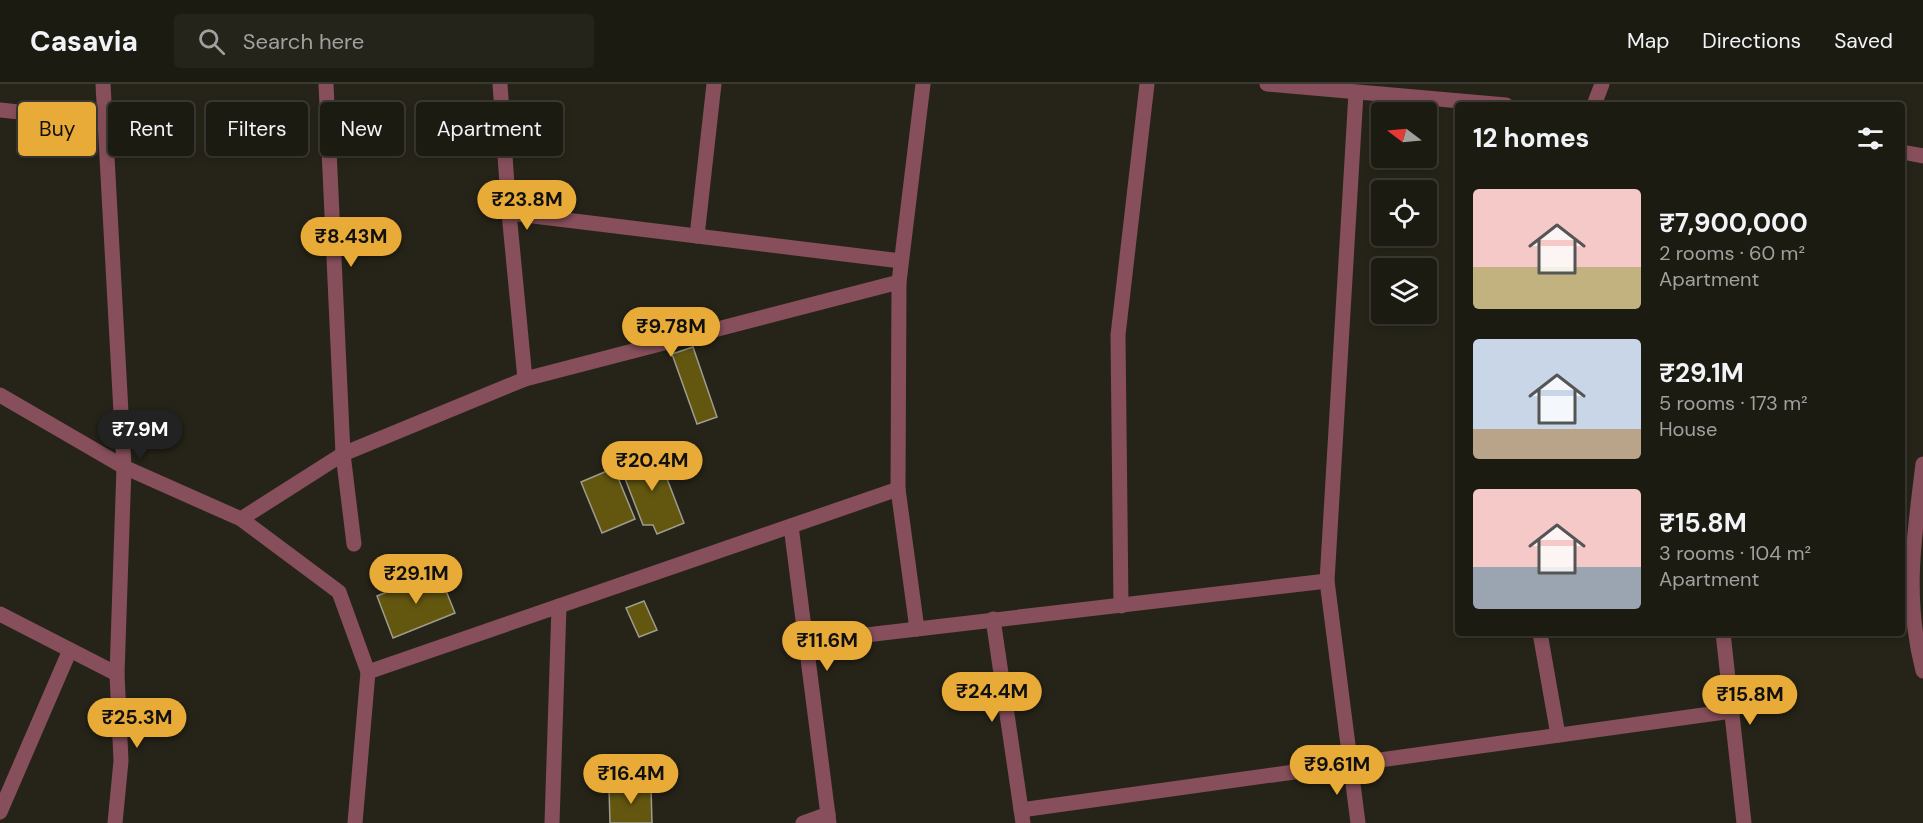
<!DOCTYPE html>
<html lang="en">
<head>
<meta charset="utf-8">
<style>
	:root { --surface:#1c1b12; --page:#25241b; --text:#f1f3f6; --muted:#a0a19f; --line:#3a3932; --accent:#e8ab37 }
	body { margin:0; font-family:"DM Sans",sans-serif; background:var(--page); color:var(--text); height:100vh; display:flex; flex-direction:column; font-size:22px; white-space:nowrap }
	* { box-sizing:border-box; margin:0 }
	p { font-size:20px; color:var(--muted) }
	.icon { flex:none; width:33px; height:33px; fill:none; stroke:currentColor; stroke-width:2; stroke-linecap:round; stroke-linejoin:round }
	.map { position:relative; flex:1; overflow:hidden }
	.drawer { position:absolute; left:1455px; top:18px; width:450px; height:534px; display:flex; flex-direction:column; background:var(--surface); border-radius:6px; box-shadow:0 3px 9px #0003,0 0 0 2px var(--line) }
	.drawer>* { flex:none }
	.top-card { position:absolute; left:18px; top:18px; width:570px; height:54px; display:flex; gap:12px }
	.needle { width:39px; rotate:286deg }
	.fabs { position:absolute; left:1371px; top:18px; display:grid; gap:12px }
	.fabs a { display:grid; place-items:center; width:66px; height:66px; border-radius:6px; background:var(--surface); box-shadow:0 3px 9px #0003,0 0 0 2px var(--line); font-size:30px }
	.price { position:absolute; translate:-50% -51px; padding:0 14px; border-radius:21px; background:var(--accent); color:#111; font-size:20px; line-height:39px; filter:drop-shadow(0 2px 3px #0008) }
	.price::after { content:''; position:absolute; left:50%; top:36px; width:18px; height:14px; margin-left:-9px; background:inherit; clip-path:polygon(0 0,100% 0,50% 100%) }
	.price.on { background:#222; color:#fff }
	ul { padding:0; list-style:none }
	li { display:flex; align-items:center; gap:18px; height:150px; padding:0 18px }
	li span { display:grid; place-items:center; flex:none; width:168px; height:120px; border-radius:6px; color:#555 }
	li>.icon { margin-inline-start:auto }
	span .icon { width:72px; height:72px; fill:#fffc; stroke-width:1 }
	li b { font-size:26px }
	h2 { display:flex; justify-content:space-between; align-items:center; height:72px; padding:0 18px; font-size:26px }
	.chip { padding:0 21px; border-radius:6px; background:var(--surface); box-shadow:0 3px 9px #0003,0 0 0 2px var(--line); font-size:21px; line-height:54px }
	.chip.on { background:var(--accent); color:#111 }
	header { display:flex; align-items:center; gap:36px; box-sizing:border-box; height:84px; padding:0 30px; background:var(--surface); border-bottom:2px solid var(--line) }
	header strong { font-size:28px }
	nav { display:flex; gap:33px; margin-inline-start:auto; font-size:21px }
	.search { width:420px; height:54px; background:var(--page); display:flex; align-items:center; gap:15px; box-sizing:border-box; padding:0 21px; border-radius:6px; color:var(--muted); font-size:22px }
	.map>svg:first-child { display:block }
	.building { fill:#635710; stroke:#9e9c8e; stroke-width:1.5 }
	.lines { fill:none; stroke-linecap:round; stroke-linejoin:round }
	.street { stroke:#874f5b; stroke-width:15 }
</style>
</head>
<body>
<header>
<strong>Casavia</strong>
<div class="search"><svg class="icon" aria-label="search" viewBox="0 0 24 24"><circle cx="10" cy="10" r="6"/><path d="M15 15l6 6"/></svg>Search here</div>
<nav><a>Map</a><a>Directions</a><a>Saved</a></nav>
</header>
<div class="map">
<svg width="1923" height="739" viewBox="0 0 1923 739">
	<rect width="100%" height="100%" fill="#262418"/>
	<g class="building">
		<polygon points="693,263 717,333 697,340 672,270"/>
		<polygon points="656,366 684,439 657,450 653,441 643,441 619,379"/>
		<polygon points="614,384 635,435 602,449 581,398"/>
		<polygon points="438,487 455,529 393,554 377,512"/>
		<polygon points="644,517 657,546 639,553 626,524"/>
		<polygon points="651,703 652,739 610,739 609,704"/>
	</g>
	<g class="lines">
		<g class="street">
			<polyline points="326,0 343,370 354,460"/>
			<polyline points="500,0 509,129 525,295"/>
			<polyline points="1267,0 1506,21"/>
			<polyline points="1356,9 1327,497 1358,739"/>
			<polyline points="1594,21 1602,0"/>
			<polyline points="0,26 104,37"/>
			<polyline points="1902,68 1923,72"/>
			<polyline points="509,129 901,177"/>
			<polyline points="697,152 714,0"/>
			<polyline points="0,311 124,383 241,435 339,508 368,588 355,739"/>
			<path d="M1923,380c-9,74 -19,133 0,207"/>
			<polyline points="898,405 917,545"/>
			<polyline points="241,435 343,370 525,295 899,198 923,0"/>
			<polyline points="791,442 829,739"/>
			<polyline points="1121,522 1118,251 1147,0"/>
			<polyline points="0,530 117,590 124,383 103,0"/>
			<polyline points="993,535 1023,739"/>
			<polyline points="1540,549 1558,651"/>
			<polyline points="1723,549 1744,739"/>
			<polyline points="806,558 1327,497"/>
			<polyline points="368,588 898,405 899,198"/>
			<polyline points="1021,726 1732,627"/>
			<polyline points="0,728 70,566"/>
			<polyline points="115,739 121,677 117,590"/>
			<polyline points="552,739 559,522"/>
			<polyline points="803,739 828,730"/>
		</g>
	</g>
</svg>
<div class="fabs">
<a><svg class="needle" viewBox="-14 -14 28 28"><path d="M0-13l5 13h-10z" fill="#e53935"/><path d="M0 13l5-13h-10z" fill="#a0a19f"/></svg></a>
<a><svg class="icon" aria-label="locate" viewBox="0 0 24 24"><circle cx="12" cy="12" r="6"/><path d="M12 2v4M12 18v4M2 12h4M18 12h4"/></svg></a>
<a><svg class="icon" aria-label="layers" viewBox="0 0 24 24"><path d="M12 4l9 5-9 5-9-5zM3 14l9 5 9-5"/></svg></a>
</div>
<b class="price" style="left:527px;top:147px">₹23.8M</b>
<b class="price" style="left:351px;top:184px">₹8.43M</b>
<b class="price" style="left:671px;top:274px">₹9.78M</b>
<b class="price on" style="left:140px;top:377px">₹7.9M</b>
<b class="price" style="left:652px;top:408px">₹20.4M</b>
<b class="price" style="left:416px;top:521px">₹29.1M</b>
<b class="price" style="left:827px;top:588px">₹11.6M</b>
<b class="price" style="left:992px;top:639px">₹24.4M</b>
<b class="price" style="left:1750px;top:642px">₹15.8M</b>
<b class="price" style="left:137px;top:665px">₹25.3M</b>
<b class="price" style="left:1337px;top:712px">₹9.61M</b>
<b class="price" style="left:631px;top:721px">₹16.4M</b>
<div class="top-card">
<a class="chip on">Buy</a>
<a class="chip">Rent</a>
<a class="chip">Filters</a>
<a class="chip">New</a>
<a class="chip">Apartment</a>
</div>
<section class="drawer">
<h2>12 homes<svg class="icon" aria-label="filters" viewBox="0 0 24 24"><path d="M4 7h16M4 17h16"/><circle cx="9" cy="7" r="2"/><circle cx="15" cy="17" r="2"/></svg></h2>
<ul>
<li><span style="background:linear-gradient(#f6c9c9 65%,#c2b280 0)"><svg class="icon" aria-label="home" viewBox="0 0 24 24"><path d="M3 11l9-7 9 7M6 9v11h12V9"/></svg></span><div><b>₹7,900,000</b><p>2 rooms · 60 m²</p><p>Apartment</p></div></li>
<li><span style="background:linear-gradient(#c9d6e8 75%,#b9a48a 0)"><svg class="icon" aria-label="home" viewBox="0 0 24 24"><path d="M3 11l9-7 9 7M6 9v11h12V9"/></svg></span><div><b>₹29.1M</b><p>5 rooms · 173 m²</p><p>House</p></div></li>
<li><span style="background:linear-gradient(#f6c9c9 65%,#9aa5b1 0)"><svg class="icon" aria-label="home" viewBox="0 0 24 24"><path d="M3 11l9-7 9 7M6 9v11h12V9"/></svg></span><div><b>₹15.8M</b><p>3 rooms · 104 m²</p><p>Apartment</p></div></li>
</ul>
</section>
</div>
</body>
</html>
